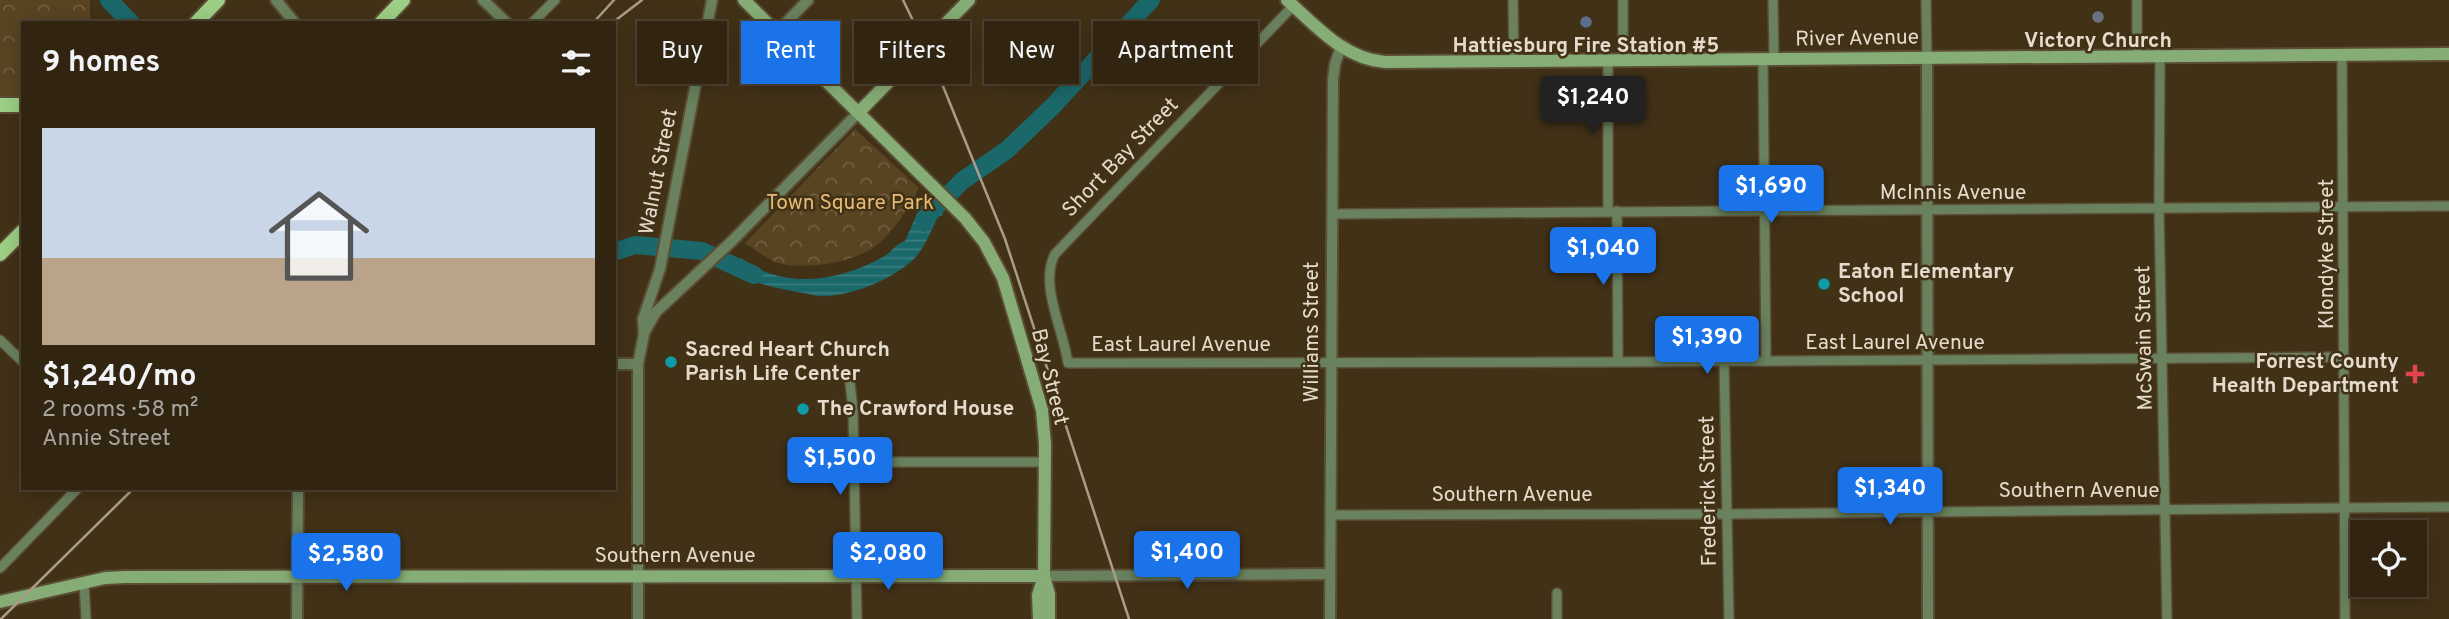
<!DOCTYPE html>
<html lang="en">
<head>
<meta charset="utf-8">
<style>
	:root { --surface:#312511; --page:#3d311f; --text:#f1f3f6; --muted:#a8a59f; --line:#4c4231; --accent:#1a73e8 }
	body { margin:0; font-family:Overpass,sans-serif; background:var(--page); color:var(--text); height:100vh; display:flex; flex-direction:column; font-size:26px; white-space:nowrap }
	* { box-sizing:border-box; margin:0 }
	p { font-size:23px; color:var(--muted) }
	.icon { flex:none; width:38px; height:38px; fill:none; stroke:currentColor; stroke-width:2; stroke-linecap:round; stroke-linejoin:round }
	.map { position:relative; flex:1; overflow:hidden }
	.details { position:absolute; left:21px; top:21px; width:595px; height:469px; display:flex; flex-direction:column; background:var(--surface); border-radius:0px; box-shadow:0 4px 18px #0003,0 0 0 2px var(--line) }
	.details>* { flex:none }
	.top-card { position:absolute; left:637px; top:21px; width:665px; height:63px; display:flex; gap:14px }
	.buttons { position:absolute; left:2350px; top:520px; display:grid; gap:14px }
	.buttons a { display:grid; place-items:center; width:77px; height:77px; border-radius:0px; background:var(--surface); box-shadow:0 4px 18px #0003,0 0 0 2px var(--line); font-size:35px }
	.price { position:absolute; translate:-50% -60px; padding:0 16px; border-radius:7px; background:var(--accent); color:#fff; font-size:23px; line-height:46px; filter:drop-shadow(0 2px 4px #0008) }
	.price::after { content:''; position:absolute; left:50%; top:42px; width:21px; height:16px; margin-left:-10px; background:inherit; clip-path:polygon(0 0,100% 0,50% 100%) }
	.price.on { background:#222; color:#fff }
	ul { padding:0; list-style:none }
	li { display:grid; align-content:center; gap:14px; height:371px; padding:0 21px }
	li span { display:grid; place-items:center; height:217px; border-radius:0px; color:#555 }
	li>.icon { margin-inline-start:auto }
	span .icon { width:126px; height:126px; fill:#fffc; stroke-width:1 }
	li b { font-size:30px }
	h2 { display:flex; justify-content:space-between; align-items:center; height:84px; padding:0 21px; font-size:30px }
	.pill { padding:0 24px; border-radius:0px; background:var(--surface); box-shadow:0 4px 18px #0003,0 0 0 2px var(--line); font-size:24px; line-height:63px }
	.pill.on { background:var(--accent); color:#fff }
	.map>svg:first-child { display:block }
	.park { fill:url(#park-crowns) }
	.water { fill:url(#water-rules) }
	.lines { fill:none; stroke-linecap:round; stroke-linejoin:round }
	.river { stroke:#1b686a; stroke-width:18 }
	.minor-casing { stroke:#5b4c34; stroke-width:12 }
	.tertiary-casing { stroke:#5b4c34; stroke-width:14 }
	.secondary-casing { stroke:#5b4c34; stroke-width:16 }
	.primary-casing { stroke:#5b4c34; stroke-width:18 }
	.minor { stroke:#69815e; stroke-width:9 }
	.tertiary { stroke:#69815e; stroke-width:10 }
	.secondary { stroke:#86ad75; stroke-width:12 }
	.primary { stroke:#9cce85; stroke-width:14 }
	.rail { stroke:#a99d8a; stroke-width:2.5 }
	.worship-dot { fill:#6b7280; stroke:#413117; stroke-width:2.5 }
	.service-dot { fill:#5c6f8a; stroke:#413117; stroke-width:2.5 }
	.culture-dot { fill:#0f9aa8; stroke:#413117; stroke-width:2.5 }
	.health-dot { fill:#e0444e; stroke:#413117; stroke-width:2.5 }
	.labels { text-anchor:middle; dominant-baseline:central; stroke-width:5; stroke-linejoin:round; paint-order:stroke }
	.street-label { font-size:21px; fill:#e5dbcc; stroke:#413117 }
	.poi-label { font-size:21px; font-weight:bold; fill:#e5dbcc; stroke:#413117; text-anchor:start }
	.park-label { font-size:21px; fill:#e6bb74; stroke:#413117 }
</style>
</head>
<body>
<div class="map">
<svg width="2449" height="619" viewBox="0 0 2449 619">
	<defs>
		<pattern id="park-crowns" width="20" height="18" patternUnits="userSpaceOnUse" patternTransform="scale(1.75)"><rect width="20" height="18" fill="#594422"/><path d="M2 6a3 3 0 1 1 6 0M12 15a3 3 0 1 1 6 0" fill="none" stroke="#715e41"/></pattern>
		<pattern id="water-rules" width="6" height="5" patternUnits="userSpaceOnUse" patternTransform="scale(1.75)"><rect width="6" height="5" fill="#1b686a"/><path d="M0 2.5h6" fill="none" stroke="#3c7d7e"/></pattern>
	</defs>
	<rect width="100%" height="100%" fill="#413117"/>
	<g class="park">
		<polygon points="0,0 90,0 90,23 23,23 23,105 0,105"/>
		<path d="M855,129l64,59c-11,20 -24,42 -42,57 -21,18 -79,27 -104,16 -10,-5 -19,-12 -28,-18z"/>
	</g>
	<path class="water" d="M931,200l12,11 -1,5h-4c-7,15 -13,31 -24,43 -21,20 -60,36 -89,37 -8,1 -14,-2 -22,-3 -25,-5 -49,-8 -72,-23l10,-12c42,33 99,23 142,-1 8,-4 12,-13 22,-16l15,-34z"/>
	<g class="lines">
		<g class="river">
			<polyline points="109,0 131,23"/>
			<polyline points="925,223 927,216 962,181 1007,150 1053,106 1151,0"/>
			<polyline points="614,252 635,245 702,251 754,275"/>
		</g>
		<defs>
			<g id="minor">
				<polyline points="1513,0 1514,62"/>
				<polyline points="1623,0 1623,61"/>
				<polyline points="1773,0 1774,59"/>
				<polyline points="1926,0 1927,58"/>
				<polyline points="2137,0 2137,57"/>
				<path d="M1293,6l-238,248c-16,30 8,75 13,109l550,-1 727,-5"/>
				<polyline points="532,23 555,0"/>
				<polyline points="2160,56 2159,209 2167,619"/>
				<polyline points="2342,56 2345,619"/>
				<polyline points="1763,60 1766,361"/>
				<polyline points="1608,211 1608,61"/>
				<polyline points="1617,211 1618,362"/>
				<polyline points="1332,214 2449,206"/>
				<polyline points="0,340 23,362"/>
				<polyline points="1724,361 1729,619"/>
				<polyline points="849,374 853,410 857,619"/>
				<polyline points="854,462 1045,462"/>
				<polyline points="1331,515 1727,514 2449,507"/>
				<polyline points="0,568 78,488"/>
				<polyline points="84,583 86,619"/>
				<polyline points="1557,593 1557,619"/>
			</g>
			<g id="tertiary">
				<polyline points="276,0 295,23"/>
				<polyline points="483,0 507,23"/>
				<polyline points="777,32 808,0"/>
				<polyline points="1927,58 1928,619"/>
				<polyline points="645,331 656,312 732,241 859,112"/>
				<polyline points="614,364 638,364"/>
				<polyline points="1044,576 1330,574"/>
				<polyline points="297,619 298,488"/>
				<polyline points="638,619 638,364 644,334 643,319 660,269 712,0"/>
				<polyline points="1330,619 1333,80 1335,64 1341,47"/>
			</g>
			<g id="secondary">
				<polyline points="744,0 965,218 984,242 1003,278 1042,410 1045,444 1044,576 1049,594 1049,619"/>
				<path d="M1287,0c29,26 57,59 98,62l1064,-8"/>
				<polyline points="859,112 969,0"/>
				<polyline points="0,602 105,578 125,577 1044,576"/>
				<polyline points="1039,619 1038,595 1044,576"/>
			</g>
			<g id="primary">
				<polyline points="196,23 218,0"/>
				<polyline points="381,23 403,0"/>
				<polyline points="0,105 23,105"/>
				<polyline points="0,254 23,231"/>
			</g>
		</defs>
		<use href="#minor" class="minor-casing"/>
		<use href="#tertiary" class="tertiary-casing"/>
		<use href="#secondary" class="secondary-casing"/>
		<use href="#primary" class="primary-casing"/>
		<use href="#minor" class="minor"/>
		<use href="#tertiary" class="tertiary"/>
		<use href="#secondary" class="secondary"/>
		<use href="#primary" class="primary"/>
		<g class="rail">
			<polyline points="903,0 934,64 1005,239 1129,619"/>
			<polyline points="593,23 614,0"/>
			<polyline points="612,23 642,0"/>
			<polyline points="1,619 134,488"/>
		</g>
	</g>
	<circle class="worship-dot" cx="2098" cy="17" r="7"/>
	<circle class="service-dot" cx="1586" cy="22" r="7"/>
	<g class="culture-dot">
		<circle cx="1824" cy="284" r="7"/>
		<circle cx="671" cy="362" r="7"/>
		<circle cx="803" cy="409" r="7"/>
	</g>
	<path class="health-dot" d="M2411.5 363.5h7v7h7v7h-7v7h-7v-7h-7v-7h7z"/>
	<g class="labels">
		<g class="street-label">
			<text transform="translate(1857 39) rotate(-1)">River Avenue</text>
			<text transform="translate(1121 158) rotate(-46)">Short Bay Street</text>
			<text transform="translate(659 172) rotate(-79)">Walnut Street</text>
			<text x="1953" y="193">McInnis Avenue</text>
			<text transform="translate(2327 254) rotate(-90)">Klondyke Street</text>
			<text transform="translate(1312 332) rotate(-90)">Williams Street</text>
			<text transform="translate(2145 338) rotate(-91)">McSwain Street</text>
			<text x="1895" y="343">East Laurel Avenue</text>
			<text x="1181" y="345">East Laurel Avenue</text>
			<text transform="translate(1049 377) rotate(76)">Bay Street</text>
			<text transform="translate(1709 491) rotate(-91)">Frederick Street</text>
			<text x="2079" y="491">Southern Avenue</text>
			<text x="1512" y="495">Southern Avenue</text>
			<text x="675" y="556">Southern Avenue</text>
		</g>
		<g class="poi-label">
			<text x="2098" y="41" text-anchor="middle">Victory Church</text>
			<text x="1586" y="46" text-anchor="middle">Hattiesburg Fire Station #5</text>
			<text x="1838" y="272">Eaton Elementary<tspan x="1838" dy="24">School</tspan></text>
			<text x="685" y="350">Sacred Heart Church<tspan x="685" dy="24">Parish Life Center</tspan></text>
			<text x="2399" y="362" text-anchor="end">Forrest County<tspan x="2399" dy="24">Health Department</tspan></text>
			<text x="817" y="409">The Crawford House</text>
		</g>
		<g class="park-label">
			<text x="850" y="203">Town Square Park</text>
		</g>
	</g>
</svg>
<div class="buttons">
<a><svg class="icon" aria-label="locate" viewBox="0 0 24 24"><circle cx="12" cy="12" r="6"/><path d="M12 2v4M12 18v4M2 12h4M18 12h4"/></svg></a>
</div>
<b class="price on" style="left:1593px;top:136px">$1,240</b>
<b class="price" style="left:1771px;top:225px">$1,690</b>
<b class="price" style="left:1603px;top:287px">$1,040</b>
<b class="price" style="left:1707px;top:376px">$1,390</b>
<b class="price" style="left:840px;top:497px">$1,500</b>
<b class="price" style="left:1890px;top:527px">$1,340</b>
<b class="price" style="left:1187px;top:591px">$1,400</b>
<b class="price" style="left:888px;top:592px">$2,080</b>
<b class="price" style="left:346px;top:593px">$2,580</b>
<div class="top-card">
<a class="pill">Buy</a>
<a class="pill on">Rent</a>
<a class="pill">Filters</a>
<a class="pill">New</a>
<a class="pill">Apartment</a>
</div>
<section class="details">
<h2>9 homes<svg class="icon" aria-label="filters" viewBox="0 0 24 24"><path d="M4 7h16M4 17h16"/><circle cx="9" cy="7" r="2"/><circle cx="15" cy="17" r="2"/></svg></h2>
<ul>
<li><span style="background:linear-gradient(#c9d6e8 60%,#b9a48a 0)"><svg class="icon" aria-label="home" viewBox="0 0 24 24"><path d="M3 11l9-7 9 7M6 9v11h12V9"/></svg></span><div><b>$1,240/mo</b><p>2 rooms · 58 m²</p><p>Annie Street</p></div></li>
</ul>
</section>
</div>
</body>
</html>
